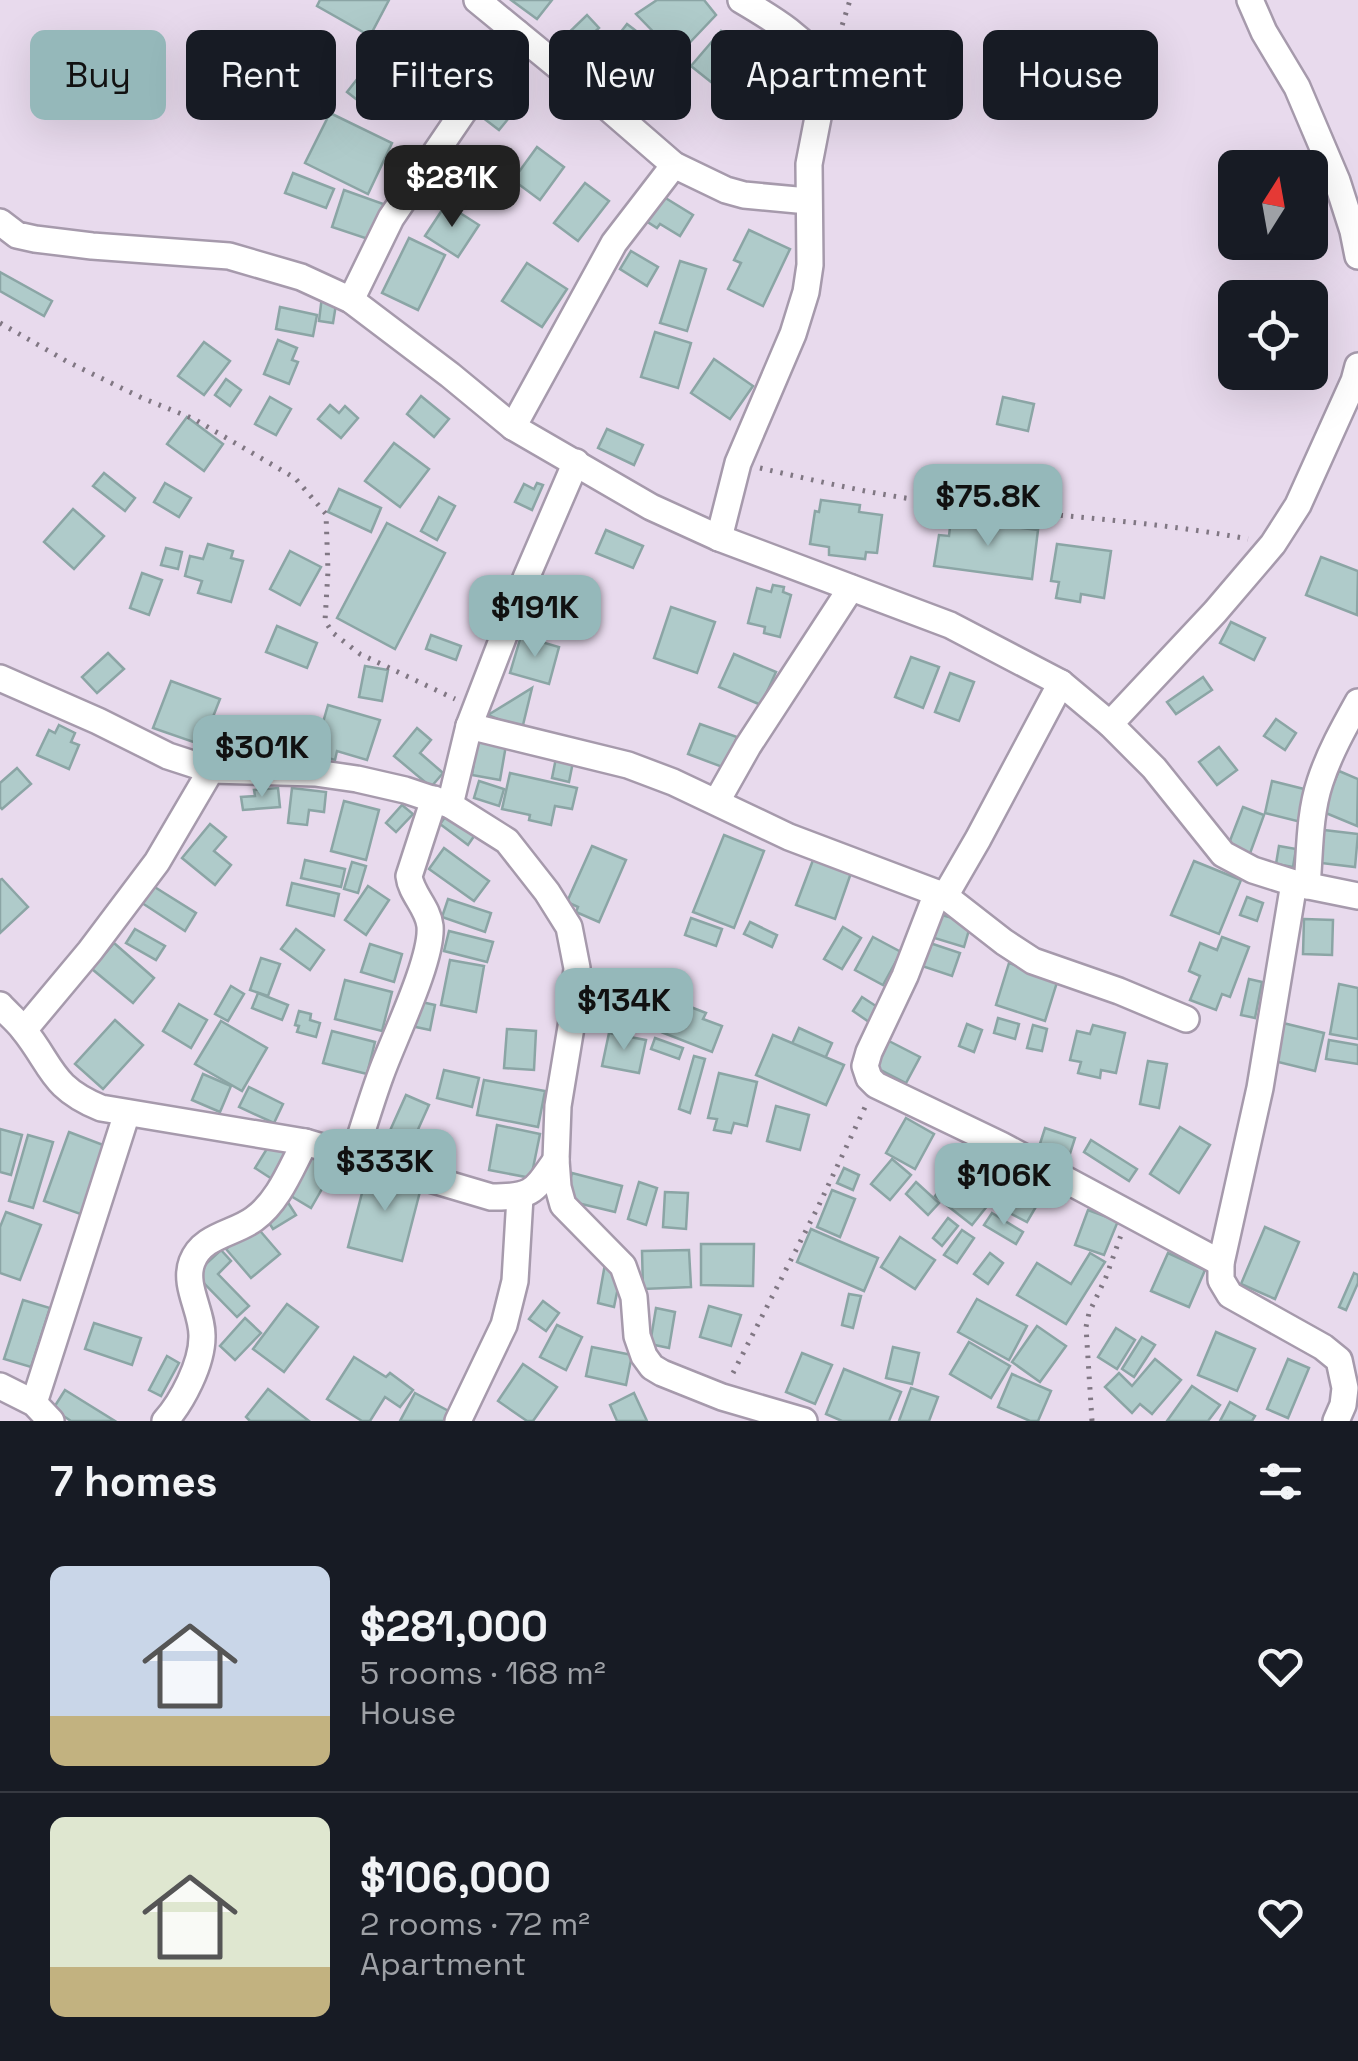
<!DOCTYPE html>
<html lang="en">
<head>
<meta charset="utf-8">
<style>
	:root { --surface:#171b24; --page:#242831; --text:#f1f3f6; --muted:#9ea1a6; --line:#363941; --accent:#95b8ba }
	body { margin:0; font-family:"Space Grotesk",sans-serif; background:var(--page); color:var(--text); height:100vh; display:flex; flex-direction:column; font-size:38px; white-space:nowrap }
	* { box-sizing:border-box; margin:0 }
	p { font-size:32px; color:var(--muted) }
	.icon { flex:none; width:55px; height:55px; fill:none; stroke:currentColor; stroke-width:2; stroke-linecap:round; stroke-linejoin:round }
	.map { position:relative; height:1421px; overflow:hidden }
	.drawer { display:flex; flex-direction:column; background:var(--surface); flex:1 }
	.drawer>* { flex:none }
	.hud { position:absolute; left:30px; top:30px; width:1300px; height:90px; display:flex; gap:20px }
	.needle { width:65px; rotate:11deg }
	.fabs { position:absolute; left:1218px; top:150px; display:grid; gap:20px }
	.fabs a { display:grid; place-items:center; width:110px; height:110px; border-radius:15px; background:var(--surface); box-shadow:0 10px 40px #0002; font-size:50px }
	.price { position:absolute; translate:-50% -85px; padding:0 22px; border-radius:20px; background:var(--accent); color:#111; font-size:32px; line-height:65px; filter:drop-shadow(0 2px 5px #0008) }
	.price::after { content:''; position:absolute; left:50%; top:60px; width:30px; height:22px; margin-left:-15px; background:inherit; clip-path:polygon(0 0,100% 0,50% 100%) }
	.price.current { background:#222; color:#fff }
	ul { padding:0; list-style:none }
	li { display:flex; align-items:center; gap:30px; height:250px; padding:0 50px }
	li+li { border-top:2px solid var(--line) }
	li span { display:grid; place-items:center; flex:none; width:280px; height:200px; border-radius:15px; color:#555 }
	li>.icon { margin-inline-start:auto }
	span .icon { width:120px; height:120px; fill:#fffc; stroke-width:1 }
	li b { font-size:42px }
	h2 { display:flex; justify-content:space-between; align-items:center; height:120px; padding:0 50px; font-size:42px }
	.pill { padding:0 35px; border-radius:15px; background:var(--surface); box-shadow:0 10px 40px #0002; font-size:35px; line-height:90px }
	.pill.current { background:var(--accent); color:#111 }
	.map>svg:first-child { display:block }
	.building { fill:#afcbca; stroke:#8ba5a5; stroke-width:2.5 }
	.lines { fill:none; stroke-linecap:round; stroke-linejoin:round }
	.minor-casing { stroke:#a69aac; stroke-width:30 }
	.path { stroke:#807783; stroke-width:5; stroke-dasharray:2.5 8; stroke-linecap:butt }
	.minor { stroke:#fff; stroke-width:25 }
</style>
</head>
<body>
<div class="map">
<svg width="1358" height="1421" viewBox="0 0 1358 1421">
	<rect width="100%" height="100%" fill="#e8daed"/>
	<g class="building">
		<polygon points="320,0 389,0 370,36 317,6"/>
		<polygon points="511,0 552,0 537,19"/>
		<polygon points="657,0 704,0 716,15 677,56 636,14"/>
		<polygon points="587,15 599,28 570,55 558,43"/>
		<polygon points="627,24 665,53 626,103 588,74"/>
		<polygon points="721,31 740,47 711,82 691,66"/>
		<polygon points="387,41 418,65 378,116 347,92"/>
		<polygon points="754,51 790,64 777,99 742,86"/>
		<polygon points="500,85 522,102 499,130 478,114"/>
		<polygon points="330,113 392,143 368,194 305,163"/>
		<polygon points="537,147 564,167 540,200 513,180"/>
		<polygon points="293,173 334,189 326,208 285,193"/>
		<polygon points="585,183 609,201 578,241 554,223"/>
		<polygon points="344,190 386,205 374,241 332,227"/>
		<polygon points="659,194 693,215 680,236 660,224 657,228 643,219"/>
		<polygon points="446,204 479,225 458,257 425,236"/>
		<polygon points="749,230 790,249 763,306 728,289 741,263 734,260"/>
		<polygon points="409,238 445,255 418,310 382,293"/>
		<polygon points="631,251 658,267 647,286 620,269"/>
		<polygon points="680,261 706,269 687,331 660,323"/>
		<polygon points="527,263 567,289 542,327 502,301"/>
		<polygon points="0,272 52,301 44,316 0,291"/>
		<polygon points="322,296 337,298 333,323 319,321"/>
		<polygon points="280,307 317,315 313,336 276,329"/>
		<polygon points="655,332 691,343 678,388 641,377"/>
		<polygon points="278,340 297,348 292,360 298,362 289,384 264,374"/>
		<polygon points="204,342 230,361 204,395 178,376"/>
		<polygon points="714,359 753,386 730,419 691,393"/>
		<polygon points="226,379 241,390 230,406 215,395"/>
		<polygon points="421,396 449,419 434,437 407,414"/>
		<polygon points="270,397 291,409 276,435 255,424"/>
		<polygon points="1003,397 1034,404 1028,431 997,424"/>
		<polygon points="330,405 339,413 345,406 358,418 341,438 318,419"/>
		<polygon points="187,417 223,444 204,471 167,444"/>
		<polygon points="607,429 643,445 634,465 598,448"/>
		<polygon points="394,443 429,469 400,507 365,481"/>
		<polygon points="104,473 135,498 125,511 93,486"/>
		<polygon points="165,483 191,498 179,517 154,502"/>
		<polygon points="537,483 543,485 532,510 515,502 524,484 534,489"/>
		<polygon points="339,489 381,508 371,532 328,512"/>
		<polygon points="439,497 455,506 437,540 421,531"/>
		<polygon points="821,500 860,505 859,512 882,515 877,553 866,552 865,559 829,555 829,547 810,544 815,511 819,512"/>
		<polygon points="73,509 104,536 74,569 44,542"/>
		<polygon points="951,519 1038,530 1032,579 934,566 939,535 949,536"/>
		<polygon points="387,523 445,553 395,649 337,618"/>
		<polygon points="606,530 643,546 633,568 596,553"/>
		<polygon points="208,544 233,551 231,558 243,561 231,602 198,593 202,581 185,576 190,556 203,559"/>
		<polygon points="1057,544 1111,551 1104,598 1081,594 1080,602 1056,598 1059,582 1051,581"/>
		<polygon points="166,548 182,552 178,569 161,565"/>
		<polygon points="290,551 321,567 300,605 270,589"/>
		<polygon points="1321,557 1358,571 1357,615 1306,595"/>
		<polygon points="142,573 162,580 149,615 130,608"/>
		<polygon points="773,585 784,587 783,592 791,595 780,637 764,633 765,627 748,623 757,588 771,592"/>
		<polygon points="671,607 715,622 697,673 654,658"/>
		<polygon points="1231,622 1265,638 1254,660 1220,643"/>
		<polygon points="277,626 317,643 307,668 266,652"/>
		<polygon points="431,635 461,646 456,660 426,649"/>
		<polygon points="521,636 559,647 549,684 510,673"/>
		<polygon points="108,653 124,669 97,693 82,677"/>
		<polygon points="734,654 776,672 761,705 719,687"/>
		<polygon points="911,657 939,667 923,708 895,697"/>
		<polygon points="365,666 388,670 382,701 359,697"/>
		<polygon points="950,673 974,682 959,721 935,712"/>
		<polygon points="1203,677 1212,690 1176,714 1167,702"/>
		<polygon points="171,681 220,699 202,745 153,728"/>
		<polygon points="532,688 522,729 488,715"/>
		<polygon points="328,705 380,720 367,760 337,751 335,760 314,754"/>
		<polygon points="1276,719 1296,733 1285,750 1264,736"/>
		<polygon points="700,724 737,737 725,768 688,754"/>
		<polygon points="59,725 75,733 71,742 79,745 69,769 37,755 49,730 55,733"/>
		<polygon points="417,728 431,740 420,753 443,773 431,787 394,756"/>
		<polygon points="477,740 506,745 500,780 472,775"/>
		<polygon points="1219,747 1237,770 1217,785 1199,762"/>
		<polygon points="557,753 574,757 569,782 552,778"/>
		<polygon points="17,768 31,784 2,809 0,807 0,783"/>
		<polygon points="1339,771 1358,779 1357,826 1321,811"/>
		<polygon points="510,773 577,788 572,809 555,806 551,825 529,820 530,815 502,809"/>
		<polygon points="479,781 504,789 499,806 474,798"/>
		<polygon points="1272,781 1312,791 1305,823 1265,813"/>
		<polygon points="278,788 280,807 243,810 241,797 255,796 254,790"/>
		<polygon points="292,788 326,792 324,812 309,810 307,825 288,823"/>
		<polygon points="344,801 379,810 366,860 331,851"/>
		<polygon points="402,805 413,814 396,832 386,823"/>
		<polygon points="1243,807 1264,815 1248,859 1226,851"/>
		<polygon points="452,808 479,829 468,845 440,824"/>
		<polygon points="210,824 226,837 214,851 231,865 215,885 182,858"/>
		<polygon points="1324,830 1358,834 1355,867 1321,863"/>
		<polygon points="724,835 764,851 734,928 693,912"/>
		<polygon points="592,846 626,860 599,922 576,912 578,907 567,902"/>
		<polygon points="1279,846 1296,849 1293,867 1276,864"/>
		<polygon points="444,848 489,881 474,901 429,869"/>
		<polygon points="305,860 345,869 341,887 301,878"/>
		<polygon points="813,860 851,873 835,919 796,905"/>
		<polygon points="1194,861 1241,880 1219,934 1171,915"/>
		<polygon points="352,862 366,866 358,893 344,889"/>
		<polygon points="2,879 28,907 0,933 0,880"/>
		<polygon points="292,883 339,894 334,916 287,905"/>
		<polygon points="153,886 196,913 185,931 142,903"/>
		<polygon points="368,886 389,900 366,935 345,920"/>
		<polygon points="1247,897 1263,903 1257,921 1240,915"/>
		<polygon points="448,899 491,913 485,932 442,917"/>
		<polygon points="938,914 971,923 964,947 931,937"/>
		<polygon points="691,918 722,929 716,946 685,935"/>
		<polygon points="1304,919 1333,920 1332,955 1303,954"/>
		<polygon points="750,922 777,935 772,947 744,934"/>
		<polygon points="843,927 861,938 842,969 824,959"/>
		<polygon points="135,929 165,946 156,960 126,943"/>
		<polygon points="296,929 324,950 310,970 281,949"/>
		<polygon points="449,931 493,942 487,962 444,951"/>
		<polygon points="873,937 901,952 883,985 855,970"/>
		<polygon points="1222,937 1249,947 1230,997 1222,994 1216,1010 1190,1000 1200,976 1189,971 1200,943 1217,950"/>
		<polygon points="924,941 960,953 952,976 916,964"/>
		<polygon points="114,943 154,978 133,1003 92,969"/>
		<polygon points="370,944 402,954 394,982 361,972"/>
		<polygon points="261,958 280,964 268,996 250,990"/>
		<polygon points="450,960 484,966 476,1012 441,1005"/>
		<polygon points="1009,963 1058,979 1045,1021 996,1005"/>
		<polygon points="610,975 643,985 630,1025 597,1015"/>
		<polygon points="1249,979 1262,982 1255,1018 1241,1015"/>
		<polygon points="345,980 392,992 382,1031 335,1019"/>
		<polygon points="1339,984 1358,988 1358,1039 1330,1034"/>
		<polygon points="231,986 244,994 228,1021 215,1014"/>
		<polygon points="258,993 288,1005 282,1020 252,1008"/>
		<polygon points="862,997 879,1008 869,1022 853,1011"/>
		<polygon points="417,1001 435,1005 430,1030 411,1026"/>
		<polygon points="179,1004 207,1020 191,1048 163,1031"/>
		<polygon points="683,1004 706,1013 703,1019 722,1026 712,1052 656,1030 666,1007 680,1013"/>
		<polygon points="299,1011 311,1014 310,1020 320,1023 316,1037 297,1032 299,1026 295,1025"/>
		<polygon points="998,1018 1019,1024 1015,1039 994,1033"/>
		<polygon points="115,1020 143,1045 103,1089 75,1064"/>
		<polygon points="221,1021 267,1048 242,1091 195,1064"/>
		<polygon points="1279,1022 1324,1033 1315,1071 1270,1060"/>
		<polygon points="967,1024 982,1030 974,1052 959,1046"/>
		<polygon points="1033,1025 1047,1029 1042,1051 1027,1048"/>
		<polygon points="1093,1025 1125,1033 1116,1073 1101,1070 1100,1078 1078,1073 1081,1062 1070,1060 1077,1031 1090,1034"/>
		<polygon points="799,1028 832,1043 820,1070 787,1055"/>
		<polygon points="507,1029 536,1031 534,1070 504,1068"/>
		<polygon points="332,1031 375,1042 367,1074 323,1063"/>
		<polygon points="609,1033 646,1040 639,1073 602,1066"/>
		<polygon points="773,1035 844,1065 826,1105 756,1075"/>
		<polygon points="655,1038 683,1048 679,1059 651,1049"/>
		<polygon points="887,1040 920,1057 906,1083 873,1066"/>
		<polygon points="1329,1040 1358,1045 1358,1064 1326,1059"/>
		<polygon points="694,1056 705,1059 690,1113 679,1109"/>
		<polygon points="1148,1061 1167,1064 1159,1108 1140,1104"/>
		<polygon points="444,1070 479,1078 472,1107 437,1098"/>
		<polygon points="719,1073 757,1082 747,1126 734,1123 731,1133 714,1130 717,1119 708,1118"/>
		<polygon points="203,1074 231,1086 220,1112 192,1100"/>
		<polygon points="484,1080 545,1091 538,1127 477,1115"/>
		<polygon points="249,1087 283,1104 274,1123 239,1107"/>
		<polygon points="406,1095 429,1105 411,1145 388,1135"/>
		<polygon points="776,1106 809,1115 800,1150 767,1141"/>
		<polygon points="906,1118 934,1134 915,1169 886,1153"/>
		<polygon points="497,1125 540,1134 531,1178 489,1170"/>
		<polygon points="1180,1127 1210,1145 1179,1193 1150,1174"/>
		<polygon points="1045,1128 1075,1138 1068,1160 1038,1150"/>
		<polygon points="0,1129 22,1135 11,1175 0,1172"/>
		<polygon points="69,1132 111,1148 86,1216 44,1201"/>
		<polygon points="28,1135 53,1142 33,1208 9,1201"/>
		<polygon points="273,1139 290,1149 272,1179 255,1168"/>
		<polygon points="1091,1140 1137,1169 1129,1181 1084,1152"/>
		<polygon points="309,1154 334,1168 311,1208 286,1193"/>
		<polygon points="892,1159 911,1175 890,1200 871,1184"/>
		<polygon points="960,1165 996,1195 972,1225 935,1196"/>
		<polygon points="369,1166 423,1180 402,1261 348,1247"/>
		<polygon points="844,1168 859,1175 853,1190 837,1183"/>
		<polygon points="572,1173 622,1186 615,1212 565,1200"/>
		<polygon points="639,1182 657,1188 646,1225 628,1219"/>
		<polygon points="916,1182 939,1203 928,1215 906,1194"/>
		<polygon points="1008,1189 1037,1205 1027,1222 998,1207"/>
		<polygon points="832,1190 855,1199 840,1237 817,1227"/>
		<polygon points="665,1192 688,1193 686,1229 663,1227"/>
		<polygon points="287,1201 296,1215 273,1229 264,1215"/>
		<polygon points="1088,1210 1118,1221 1104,1255 1075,1245"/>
		<polygon points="6,1212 41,1225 20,1280 0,1273 0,1227"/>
		<polygon points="992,1213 1023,1232 1016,1244 984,1225"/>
		<polygon points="948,1218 958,1226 942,1246 933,1238"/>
		<polygon points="255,1225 280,1254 251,1278 226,1249"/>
		<polygon points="1265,1227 1299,1242 1275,1299 1241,1284"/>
		<polygon points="811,1229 878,1258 864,1291 797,1262"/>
		<polygon points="962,1230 974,1238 957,1263 944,1255"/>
		<polygon points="900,1237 935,1260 915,1289 881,1267"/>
		<polygon points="701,1244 754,1244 753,1286 701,1285"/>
		<polygon points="221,1250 231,1261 218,1274 249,1306 237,1317 195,1274"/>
		<polygon points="689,1250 691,1287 643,1289 642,1251"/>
		<polygon points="990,1253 1003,1263 988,1284 974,1274"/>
		<polygon points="1090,1253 1105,1262 1066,1324 1017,1295 1037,1263 1071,1284"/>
		<polygon points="1168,1253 1205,1270 1189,1307 1151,1291"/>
		<polygon points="605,1264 622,1268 614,1307 598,1303"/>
		<polygon points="1354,1273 1358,1275 1358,1283 1346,1310 1339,1307"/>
		<polygon points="849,1294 861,1296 853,1328 842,1325"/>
		<polygon points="977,1299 1027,1326 1009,1360 958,1332"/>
		<polygon points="23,1300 50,1308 31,1367 4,1359"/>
		<polygon points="543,1301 559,1313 546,1331 529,1319"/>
		<polygon points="287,1304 318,1327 284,1372 253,1349"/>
		<polygon points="709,1306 741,1315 731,1346 700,1337"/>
		<polygon points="656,1308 675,1312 669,1348 650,1344"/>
		<polygon points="245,1318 261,1333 235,1360 220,1346"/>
		<polygon points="94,1323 141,1338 132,1365 85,1349"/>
		<polygon points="557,1325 582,1337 566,1370 540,1357"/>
		<polygon points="1037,1326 1066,1346 1040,1382 1012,1362"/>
		<polygon points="1116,1328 1135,1340 1117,1369 1098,1357"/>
		<polygon points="1216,1332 1255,1349 1237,1391 1198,1375"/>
		<polygon points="1142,1337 1155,1345 1134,1377 1122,1369"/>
		<polygon points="969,1342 1010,1366 991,1398 950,1374"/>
		<polygon points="592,1347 632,1355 626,1385 586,1376"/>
		<polygon points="893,1347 919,1353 912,1384 886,1378"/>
		<polygon points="802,1353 832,1365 815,1404 786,1392"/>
		<polygon points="167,1356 179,1363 161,1396 149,1390"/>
		<polygon points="354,1357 386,1377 390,1373 413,1390 400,1407 385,1397 370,1421 362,1421 327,1399"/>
		<polygon points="1155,1359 1181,1380 1152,1414 1140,1404 1132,1413 1105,1387 1119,1373 1132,1386"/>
		<polygon points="1288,1359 1309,1368 1288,1418 1267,1409"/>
		<polygon points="523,1364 557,1387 533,1421 527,1421 498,1401"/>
		<polygon points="844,1369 901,1392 889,1421 842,1421 826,1414"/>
		<polygon points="1012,1374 1051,1391 1038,1421 1030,1421 998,1407"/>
		<polygon points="1192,1386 1220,1405 1208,1421 1167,1421"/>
		<polygon points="911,1388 938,1397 929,1421 899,1421"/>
		<polygon points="268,1389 309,1421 250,1421 246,1417"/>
		<polygon points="65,1390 115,1421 71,1421 53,1409"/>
		<polygon points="415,1393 456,1415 453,1421 400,1421"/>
		<polygon points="634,1393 647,1421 617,1421 610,1405"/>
		<polygon points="1230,1402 1255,1416 1252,1421 1220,1421"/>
	</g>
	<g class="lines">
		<defs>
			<g id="minor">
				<polyline points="477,0 599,100 674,165 726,190 744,195 808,201"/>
				<polyline points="1250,0 1264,32 1297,87 1337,181 1353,231 1358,256"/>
				<polyline points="0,222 17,235 35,239 92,246 229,256 301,277 351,300 450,375 513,427 651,507 719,538 950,625 1061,683 1110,724 1154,768 1223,854 1253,870 1294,883 1358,896"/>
				<polyline points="351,300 391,218 517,33"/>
				<polyline points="513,427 614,243 674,165"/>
				<path d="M719,538l19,-75 55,-129 13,-42 4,-27 -1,-101 18,-93c-22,-33 -52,-51 -86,-71"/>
				<polyline points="0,678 98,721 168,756 211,770 315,773 357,779 405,790 450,805 507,841 547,892 569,927 577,968 572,1021 558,1106 556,1160 558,1187 563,1205 623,1266 634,1297 637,1336 644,1356 652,1367 662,1373 722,1397 804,1421"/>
				<polyline points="1110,724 1215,612 1273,544 1298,505 1354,381 1358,366"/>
				<polyline points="469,726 628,765 673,782 789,837 945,896 1004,942 1033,961 1119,991 1186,1019"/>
				<polyline points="717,801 748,746 851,588"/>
				<polyline points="450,805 469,726 526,578 576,462"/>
				<polyline points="1294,883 1260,1088 1221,1263 1221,1280 1230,1295 1323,1347 1339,1360 1345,1388 1343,1405 1336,1421"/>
				<path d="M1307,886c3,-34 2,-71 13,-104 9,-28 24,-55 38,-80"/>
				<polyline points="937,893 905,976 869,1052 865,1066 869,1078 876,1085 1001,1145 1221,1263"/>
				<polyline points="945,896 978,839 1061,683"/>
				<path d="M0,1005c7,8 16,15 23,24 30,37 27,58 78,79l204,34 186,55c41,0 42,-4 65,-37"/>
				<polyline points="24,1030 90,951 157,862 211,770"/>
				<path d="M354,1156c9,-27 17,-55 27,-82 12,-34 52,-115 49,-148 -2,-19 -19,-32 -21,-50l25,-77"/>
				<polyline points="0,1386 34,1403 51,1421"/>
				<polyline points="34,1403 127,1113"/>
				<path d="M165,1421c17,-19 37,-57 37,-84 1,-25 -19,-51 -10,-75 10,-27 42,-28 62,-43 25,-18 37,-51 51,-77"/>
				<polyline points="458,1421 504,1325 515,1281 520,1197"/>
			</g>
		</defs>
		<use href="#minor" class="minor-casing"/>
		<g class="path">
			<polyline points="836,45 850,0"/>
			<polyline points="0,323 68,362 142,398 194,419 295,478 326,514 328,571 325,621 333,633 360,654 455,699"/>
			<path d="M760,468c57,13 116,27 174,34 105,14 210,17 314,37"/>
			<polyline points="733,1373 818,1207 866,1105"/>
			<polyline points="1092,1421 1086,1327 1089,1313 1106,1277 1121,1235"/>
		</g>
		<use href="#minor" class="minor"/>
	</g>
</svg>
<div class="fabs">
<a><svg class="needle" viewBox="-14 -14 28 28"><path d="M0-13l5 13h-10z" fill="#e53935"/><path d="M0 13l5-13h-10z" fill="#9ea1a6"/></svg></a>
<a><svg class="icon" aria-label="locate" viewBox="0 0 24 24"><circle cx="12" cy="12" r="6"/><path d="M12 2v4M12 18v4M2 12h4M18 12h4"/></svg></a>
</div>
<b class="price current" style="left:452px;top:230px">$281K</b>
<b class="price" style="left:988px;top:549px">$75.8K</b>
<b class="price" style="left:535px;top:660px">$191K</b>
<b class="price" style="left:262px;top:800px">$301K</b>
<b class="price" style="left:624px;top:1053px">$134K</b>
<b class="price" style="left:385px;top:1214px">$333K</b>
<b class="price" style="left:1004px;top:1228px">$106K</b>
<div class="hud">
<a class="pill current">Buy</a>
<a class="pill">Rent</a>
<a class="pill">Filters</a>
<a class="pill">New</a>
<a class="pill">Apartment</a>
<a class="pill">House</a>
</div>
</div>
<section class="drawer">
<h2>7 homes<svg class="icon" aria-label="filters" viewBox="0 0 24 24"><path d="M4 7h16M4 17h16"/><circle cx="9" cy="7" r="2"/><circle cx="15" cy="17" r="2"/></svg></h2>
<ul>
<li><span style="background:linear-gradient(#c9d6e8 75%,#c2b280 0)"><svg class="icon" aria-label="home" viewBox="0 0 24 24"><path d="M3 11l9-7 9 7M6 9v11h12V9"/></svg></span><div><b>$281,000</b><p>5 rooms · 168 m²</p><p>House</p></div><svg class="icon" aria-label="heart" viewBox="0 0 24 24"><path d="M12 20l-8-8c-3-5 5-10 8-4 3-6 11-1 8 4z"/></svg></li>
<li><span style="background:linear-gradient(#dfe7d0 75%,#c2b280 0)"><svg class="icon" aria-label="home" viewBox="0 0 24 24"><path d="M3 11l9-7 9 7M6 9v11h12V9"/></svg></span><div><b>$106,000</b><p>2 rooms · 72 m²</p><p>Apartment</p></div><svg class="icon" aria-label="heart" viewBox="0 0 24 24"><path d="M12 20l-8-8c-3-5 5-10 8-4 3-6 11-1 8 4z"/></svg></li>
</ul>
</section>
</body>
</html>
